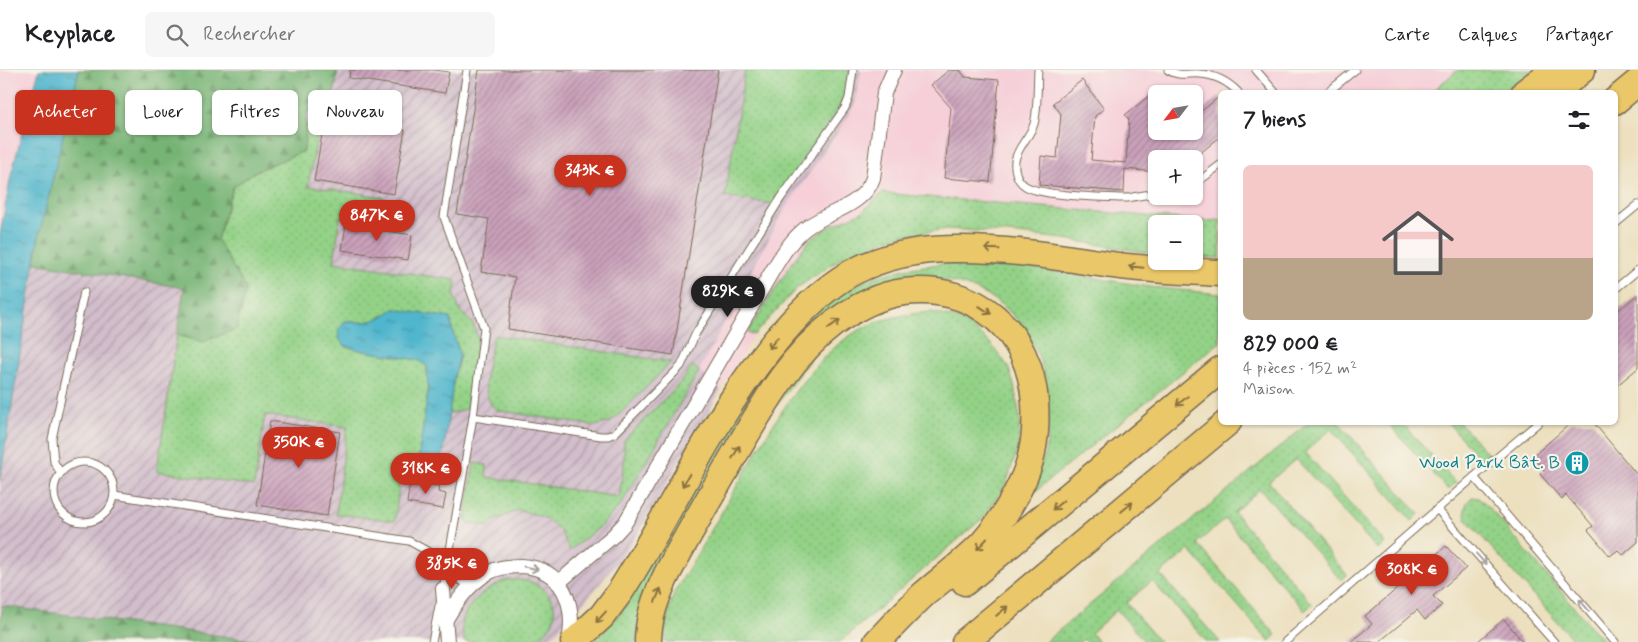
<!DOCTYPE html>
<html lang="fr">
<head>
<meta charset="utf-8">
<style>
	:root { --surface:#fff; --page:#f6f6f6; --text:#202124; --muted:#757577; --line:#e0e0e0; --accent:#c8321e }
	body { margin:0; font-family:Mynerve,sans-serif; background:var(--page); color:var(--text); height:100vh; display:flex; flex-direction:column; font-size:19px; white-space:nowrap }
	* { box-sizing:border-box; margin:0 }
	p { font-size:16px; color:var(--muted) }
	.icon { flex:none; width:28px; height:28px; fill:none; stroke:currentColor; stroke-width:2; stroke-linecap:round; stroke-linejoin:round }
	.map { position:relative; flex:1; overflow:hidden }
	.drawer { position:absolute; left:1218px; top:20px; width:400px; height:335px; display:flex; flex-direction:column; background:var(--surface); border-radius:8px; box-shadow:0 1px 4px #0004 }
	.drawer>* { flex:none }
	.banner { position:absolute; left:15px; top:20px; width:475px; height:45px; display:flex; gap:10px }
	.needle { width:32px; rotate:239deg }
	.tools { position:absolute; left:1148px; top:15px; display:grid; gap:10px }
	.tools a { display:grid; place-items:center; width:55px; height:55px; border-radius:8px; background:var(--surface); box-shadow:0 1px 4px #0004; font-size:25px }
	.price { position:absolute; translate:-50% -42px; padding:0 11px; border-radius:18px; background:var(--accent); color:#fff; font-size:16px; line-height:32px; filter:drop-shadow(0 1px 2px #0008) }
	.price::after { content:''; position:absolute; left:50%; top:30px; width:15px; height:11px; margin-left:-8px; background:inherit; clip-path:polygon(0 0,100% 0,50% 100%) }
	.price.current { background:#222; color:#fff }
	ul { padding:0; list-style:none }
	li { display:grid; align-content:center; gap:10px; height:265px; padding:0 25px }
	li span { display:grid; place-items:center; height:155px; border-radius:8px; color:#555 }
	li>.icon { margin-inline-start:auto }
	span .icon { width:90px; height:90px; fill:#fffc; stroke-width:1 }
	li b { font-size:21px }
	h2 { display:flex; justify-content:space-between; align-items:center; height:60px; padding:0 25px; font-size:21px }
	.chip { padding:0 18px; border-radius:8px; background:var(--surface); box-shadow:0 1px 4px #0004; font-size:18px; line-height:45px }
	.chip.current { background:var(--accent); color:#fff }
	header { display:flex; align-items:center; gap:30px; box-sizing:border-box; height:70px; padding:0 25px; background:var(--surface); border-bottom:1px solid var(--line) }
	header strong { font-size:24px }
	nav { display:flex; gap:28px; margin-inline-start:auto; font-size:18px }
	.search { width:350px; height:45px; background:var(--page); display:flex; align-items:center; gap:12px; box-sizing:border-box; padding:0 18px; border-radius:8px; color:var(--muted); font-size:19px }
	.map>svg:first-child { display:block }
	.built { fill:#f6cfd9; fill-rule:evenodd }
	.industrial { fill:url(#industrial-furrows) }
	.grass { fill:url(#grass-dots); stroke:#677e52 }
	.forest { fill:url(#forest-firs); stroke:#586f49 }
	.water { fill:url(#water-ripples); stroke:#457076 }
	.building { fill:url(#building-hatch) }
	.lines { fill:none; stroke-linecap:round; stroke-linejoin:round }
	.lane-casing { stroke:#796a56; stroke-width:9 }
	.street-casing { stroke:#796a56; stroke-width:16 }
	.highway-casing { stroke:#796a56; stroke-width:29 }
	.lane { stroke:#fff; stroke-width:7 }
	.street { stroke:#fff; stroke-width:14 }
	.highway { stroke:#eac769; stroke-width:26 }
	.oneway { stroke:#8a7140 }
	.oneway2 { stroke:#a79f9a }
	.labels { text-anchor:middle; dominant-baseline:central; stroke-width:4.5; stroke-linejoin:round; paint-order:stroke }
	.culture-label { font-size:18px; fill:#0d838f; stroke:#f7f3e8; text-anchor:end }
</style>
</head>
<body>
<header>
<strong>Keyplace</strong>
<div class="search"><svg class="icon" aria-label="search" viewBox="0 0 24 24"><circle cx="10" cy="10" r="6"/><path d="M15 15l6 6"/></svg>Rechercher</div>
<nav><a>Carte</a><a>Calques</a><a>Partager</a></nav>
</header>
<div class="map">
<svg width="1638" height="572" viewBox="0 0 1638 572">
	<defs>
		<pattern id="industrial-furrows" width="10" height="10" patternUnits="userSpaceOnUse" patternTransform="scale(1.25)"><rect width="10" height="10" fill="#d1bdcb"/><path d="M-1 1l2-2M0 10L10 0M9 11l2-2" fill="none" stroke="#ab9aa4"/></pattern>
		<pattern id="grass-dots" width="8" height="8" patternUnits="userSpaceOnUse" patternTransform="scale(1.25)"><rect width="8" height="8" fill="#93d287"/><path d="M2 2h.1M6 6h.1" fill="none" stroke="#80b474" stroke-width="1.8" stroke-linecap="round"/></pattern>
		<pattern id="forest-firs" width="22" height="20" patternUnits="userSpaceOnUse" patternTransform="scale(1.25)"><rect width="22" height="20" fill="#76b474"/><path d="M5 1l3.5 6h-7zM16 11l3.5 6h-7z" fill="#62935f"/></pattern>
		<pattern id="water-ripples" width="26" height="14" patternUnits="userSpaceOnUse" patternTransform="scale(1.25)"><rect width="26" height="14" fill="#4fb6cd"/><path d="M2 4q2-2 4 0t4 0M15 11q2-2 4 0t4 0" fill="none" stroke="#4394a6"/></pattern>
		<pattern id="building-hatch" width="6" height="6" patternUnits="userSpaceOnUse" patternTransform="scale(1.25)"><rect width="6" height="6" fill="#caa1bb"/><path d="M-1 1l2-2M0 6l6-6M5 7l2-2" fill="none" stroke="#a58397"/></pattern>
	</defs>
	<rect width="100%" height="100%" fill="#f7f3e8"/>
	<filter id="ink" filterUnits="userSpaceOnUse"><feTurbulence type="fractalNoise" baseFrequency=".02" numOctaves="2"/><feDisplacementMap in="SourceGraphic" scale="10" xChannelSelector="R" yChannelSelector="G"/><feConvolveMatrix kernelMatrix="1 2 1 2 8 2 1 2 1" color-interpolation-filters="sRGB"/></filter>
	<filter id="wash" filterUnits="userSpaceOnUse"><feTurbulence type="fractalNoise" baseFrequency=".0096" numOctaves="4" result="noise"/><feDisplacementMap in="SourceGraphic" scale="20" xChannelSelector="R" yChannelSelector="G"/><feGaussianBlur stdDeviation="1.12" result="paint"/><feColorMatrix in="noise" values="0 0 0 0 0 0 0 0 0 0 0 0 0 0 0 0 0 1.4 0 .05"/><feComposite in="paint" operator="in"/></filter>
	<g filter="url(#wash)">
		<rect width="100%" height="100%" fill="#ece0bf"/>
		<g class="built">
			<polygon points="0,0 46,0 0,209"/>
			<path d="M861,0h597l-28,22h-210v128l-15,1 -323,-28 -20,19 -29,13 -23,15 -62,93 6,2 -33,55 -22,-19 85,-161 64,-93 8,-16zM1156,24h38v37h-38zM1156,89h38v37h-38z"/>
		</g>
		<polygon class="industrial" points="79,0 861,0 856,31 848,47 784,140 699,301 721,320 636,467 595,520 556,563 545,572 16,572 0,570 0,410 38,170"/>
		<g class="grass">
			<polygon points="745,0 849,0 845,25 839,38 772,134 725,127"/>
			<polygon points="1458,0 1532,0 1505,22 1431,22"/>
			<path d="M306,55l13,1 -11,60 75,11 -4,26 -39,-6 -6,45 122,18 -2,16 6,15 13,13 5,15 -12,70 -17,5 5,-37 6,-22 -7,-23 -3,-14 -56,-9c-19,13 -26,15 -49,12l14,29 59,10 9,6 1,25 -10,70 -16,-1 -7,61 -59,-7 11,-87 -82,-12 -11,71 -97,-15 20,-136 26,7 43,-53 -29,-49 16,-53 23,-16 48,-20z"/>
			<polygon points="882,123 1205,151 1220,150 1220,188 1194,187 1194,154 1156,154 1156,184 1064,169 1008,163 947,159 896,166 843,187 797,218 754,265 747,263 793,191 810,169 833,155 862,142"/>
			<path d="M946,193l65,1 139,23 70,7v48l-193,156c6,-15 15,-31 18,-46 14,-66 -9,-141 -76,-165 -17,-6 -35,-10 -53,-9 -20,2 -40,10 -59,17l-204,279c-10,22 -15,44 -16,68h-43l27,-30 115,-199 27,-40 52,-60 33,-25 27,-11 29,-8z"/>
			<path d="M931,242l34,9 25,22 18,23 6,19 6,34 -2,29 -12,36 -22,33 -144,125h-175c-2,-18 5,-35 10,-51 22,-36 43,-72 64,-109 30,-50 71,-129 126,-155 21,-10 43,-13 66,-15z"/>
			<path d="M494,265l177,27 -51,52 -10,8 -15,4 -99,-16c-20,-19 -6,-52 -2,-75z"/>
			<polygon points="693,296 699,301 622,433 601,456 570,480 559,459 543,447 519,440 493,451 487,457 465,451 474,393 487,395 486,407 619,427 624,394 624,370 677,316"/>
			<polygon points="1310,352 1339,353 1419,444 1412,451 1331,359 1305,382 1385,473 1378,480 1296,389 1269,412 1347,505 1341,510 1260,419 1234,442 1312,534 1305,541 1225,449 1197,473 1276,565 1269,571 1189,480 1160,504 1220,572 1207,572 1152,511 1126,533 1160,572 1145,572 1117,540 1091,563 1098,572 1086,572 1084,569 1080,572 1045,572"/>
			<polygon points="1388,353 1402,353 1456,413 1448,420"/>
			<polygon points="1448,353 1460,353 1489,385 1482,391"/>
			<path d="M1472,427l6,1 8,6 118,138h-29l-109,-123c-2,-9 -2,-14 6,-22z"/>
			<path d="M507,510c9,0 18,-1 26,3 30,14 28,46 -1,58 -9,1 -55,1 -67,1 -12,-31 16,-51 42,-62z"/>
		</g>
		<g class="forest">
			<polygon points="79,0 338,0 331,43 307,41 304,81 256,101 233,117 217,169 246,219 237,259 203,272 177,265 184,218 35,193 38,170"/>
			<polygon points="3,536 266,572 16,572 0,570 0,553"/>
		</g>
		<g class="water">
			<polygon points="39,0 79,0 38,170 0,410 0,165 11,105"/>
			<path d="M394,239l56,9 3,14 7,23 -6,22 -11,78c-6,9 -16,7 -25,6l10,-70 -1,-25 -9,-6 -59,-10 -14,-4 -6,-7 -1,-8 7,-10c23,3 30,1 49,-12z"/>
		</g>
		<g id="blocks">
			<g class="building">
				<polygon points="350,0 434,0 449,2 445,23 349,8"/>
				<polygon points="479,0 718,0 673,285 508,259 515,207 481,202 489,149 457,144"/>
				<polygon points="949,0 960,0 965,7 999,10 990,112 944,108 951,38 931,15"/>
				<polygon points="1082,10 1104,39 1095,46 1091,90 1126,93 1129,50 1125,45 1156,20 1156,61 1194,61 1194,47 1220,26 1220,67 1193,89 1156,89 1156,102 1125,99 1124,122 1039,115 1041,86 1057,88 1061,44 1053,33"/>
				<polygon points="325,47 405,60 394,124 314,111"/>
				<polygon points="346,154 412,165 408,190 342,180"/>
				<polygon points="1638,224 1638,298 1615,317 1615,243"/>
				<polygon points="270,351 340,362 327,446 257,435"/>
				<polygon points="1572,352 1593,352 1638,406 1638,472 1623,485 1618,480 1610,486 1588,460 1593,456 1566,425 1562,430 1540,404 1544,400 1533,386"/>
				<polygon points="410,411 439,416 438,422 446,424 443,439 407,433"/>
				<polygon points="1446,476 1466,498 1433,526 1442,535 1425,550 1417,540 1379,572 1351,572 1372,554 1365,546 1398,518 1394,513 1397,511 1394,507 1405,498 1407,502 1410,500 1414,504"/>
				<polygon points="1504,549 1523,572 1477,572"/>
			</g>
		</g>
	</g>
	<g filter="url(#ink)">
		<use href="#blocks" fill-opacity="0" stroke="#796a56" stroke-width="1"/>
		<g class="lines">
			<defs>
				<g id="lane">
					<path d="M1038,0c-1,16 0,39 -4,54 -4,13 -17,23 -19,37 -1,9 2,19 9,24 13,11 75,12 95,13h8l29,-5"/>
					<path d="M1168,0c10,7 21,3 32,4 16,1 27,7 38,18"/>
					<polyline points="1256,0 1275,22"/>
					<polyline points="1328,22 1355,0"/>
					<polyline points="1194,115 1220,95"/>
					<polyline points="1615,154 1638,135"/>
					<polyline points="1615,219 1638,200"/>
					<polyline points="473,347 601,366 608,366 615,363 681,296 696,263 781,128 845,38 849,28 853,0"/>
					<circle cx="84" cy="422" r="30"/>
					<polyline points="60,402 54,392 52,369 84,222"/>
					<polyline points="1474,407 1615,572"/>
					<polyline points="114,425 409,471 447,492"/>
					<polyline points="1437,439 1554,572"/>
					<polyline points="443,520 473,347 484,258 444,147 467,0"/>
					<polyline points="432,572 439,536"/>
					<polyline points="1285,572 1474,407 1539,352"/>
				</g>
				<g id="street">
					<path d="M447,492c7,14 15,18 31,18"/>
					<path d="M558,513l56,-48 11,-12 149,-255c9,-15 18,-29 32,-40 21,-16 58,-22 67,-50l11,-85 10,-23"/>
					<polyline points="443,519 447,572"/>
					<path d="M446,549c11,-18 25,-38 44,-47 10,-5 20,-6 31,-6 43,2 55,39 48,76"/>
				</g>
				<g id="highway">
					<polyline points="1525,22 1554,0"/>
					<polyline points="1555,22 1582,0"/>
					<polyline points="1615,31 1638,12"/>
					<polyline points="965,512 1220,300"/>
					<path d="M574,572l28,-26 18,-24c58,-90 100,-193 173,-271 18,-19 37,-37 60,-49 31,-16 66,-23 101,-23 54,-1 105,8 158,16 36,5 72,6 108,8"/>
					<path d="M648,572c0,-24 8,-45 18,-66 21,-40 44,-79 67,-119 28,-47 55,-99 100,-133 20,-15 46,-29 71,-32 73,-8 126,39 131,111 2,29 -1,55 -14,81 -10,21 -22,41 -38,59 -18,19 -40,35 -60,52 -16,15 -31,31 -46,47"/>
					<polyline points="965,572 1228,352"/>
				</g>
			</defs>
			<use href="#lane" class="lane-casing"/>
			<use href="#street" class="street-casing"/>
			<use href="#highway" class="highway-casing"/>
			<use href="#lane" class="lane"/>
			<use href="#street" class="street"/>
			<use href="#highway" class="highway"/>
		</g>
		<defs><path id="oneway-shaft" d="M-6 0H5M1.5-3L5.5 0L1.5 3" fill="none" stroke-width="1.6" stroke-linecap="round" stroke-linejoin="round" transform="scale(1.25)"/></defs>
		<g class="oneway">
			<use href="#oneway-shaft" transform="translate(992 179) rotate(-178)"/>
			<use href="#oneway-shaft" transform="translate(1136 197) rotate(-174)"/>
			<use href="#oneway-shaft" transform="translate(985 240) rotate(33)"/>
			<use href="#oneway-shaft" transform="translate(834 254) rotate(-36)"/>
			<use href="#oneway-shaft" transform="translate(773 273) rotate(130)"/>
			<use href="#oneway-shaft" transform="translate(1182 331) rotate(140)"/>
			<use href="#oneway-shaft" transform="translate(736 382) rotate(-60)"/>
			<use href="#oneway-shaft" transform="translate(686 410) rotate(120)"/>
			<use href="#oneway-shaft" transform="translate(1058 435) rotate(140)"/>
			<use href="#oneway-shaft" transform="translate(1127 437) rotate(-40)"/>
			<use href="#oneway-shaft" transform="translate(982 474) rotate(133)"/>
			<use href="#oneway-shaft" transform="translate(658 525) rotate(-68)"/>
			<use href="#oneway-shaft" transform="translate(1002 541) rotate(-40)"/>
			<use href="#oneway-shaft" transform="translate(601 547) rotate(132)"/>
		</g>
		<g class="oneway2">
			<use href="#oneway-shaft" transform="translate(1481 489) rotate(48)"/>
			<use href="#oneway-shaft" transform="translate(531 498) rotate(11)"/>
			<use href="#oneway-shaft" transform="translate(1584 535) rotate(-130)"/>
		</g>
	</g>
	<defs>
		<symbol id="building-disc" viewBox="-11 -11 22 22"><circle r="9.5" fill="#0f9aa8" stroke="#f7f3e8"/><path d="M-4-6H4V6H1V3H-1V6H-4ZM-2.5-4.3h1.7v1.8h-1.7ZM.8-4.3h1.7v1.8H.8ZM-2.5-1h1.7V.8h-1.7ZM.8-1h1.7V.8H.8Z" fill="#fff"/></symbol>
	</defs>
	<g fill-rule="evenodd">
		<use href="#building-disc" x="1563" y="379" width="28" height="28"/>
	</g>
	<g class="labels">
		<g class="culture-label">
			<text x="1560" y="393">Wood Park Bât. B</text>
		</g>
	</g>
</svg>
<div class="tools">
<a><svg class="needle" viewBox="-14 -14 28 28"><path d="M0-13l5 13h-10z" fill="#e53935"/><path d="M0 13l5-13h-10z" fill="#757577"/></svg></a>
<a>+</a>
<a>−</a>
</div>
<b class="price" style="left:590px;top:127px">343K €</b>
<b class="price" style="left:377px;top:172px">847K €</b>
<b class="price current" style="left:728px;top:248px">829K €</b>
<b class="price" style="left:299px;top:399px">350K €</b>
<b class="price" style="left:426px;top:425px">318K €</b>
<b class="price" style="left:452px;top:520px">385K €</b>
<b class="price" style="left:1412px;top:526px">308K €</b>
<div class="banner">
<a class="chip current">Acheter</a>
<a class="chip">Louer</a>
<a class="chip">Filtres</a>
<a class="chip">Nouveau</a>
</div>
<section class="drawer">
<h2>7 biens<svg class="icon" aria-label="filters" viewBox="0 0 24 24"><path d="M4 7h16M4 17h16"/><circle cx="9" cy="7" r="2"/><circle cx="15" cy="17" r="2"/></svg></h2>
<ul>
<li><span style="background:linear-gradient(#f6c9c9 60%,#b9a48a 0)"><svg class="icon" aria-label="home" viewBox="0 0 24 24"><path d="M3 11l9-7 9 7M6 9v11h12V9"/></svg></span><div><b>829 000 €</b><p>4 pièces · 152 m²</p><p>Maison</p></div></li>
</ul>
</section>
</div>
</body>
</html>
